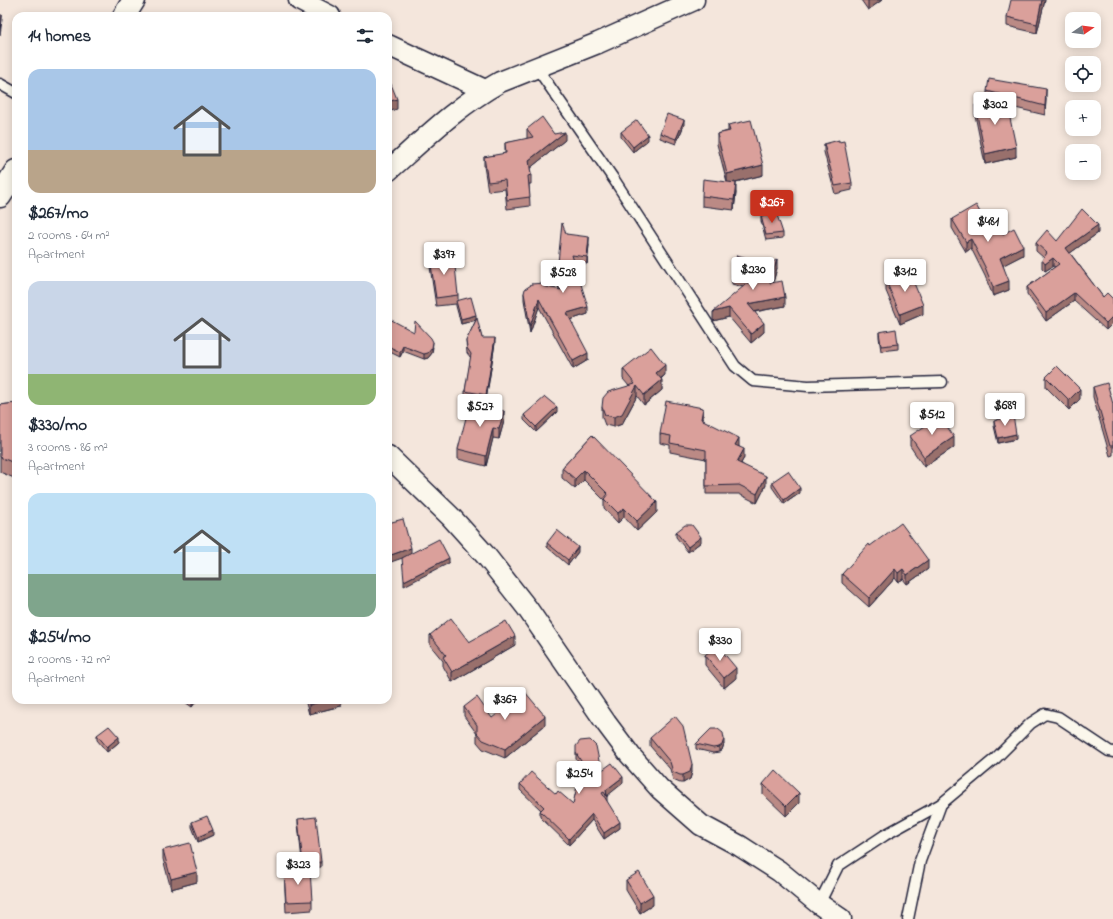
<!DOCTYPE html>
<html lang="en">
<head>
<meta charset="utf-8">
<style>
	:root { --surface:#fff; --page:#f2f2f3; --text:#1f2937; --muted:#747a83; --accent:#c8321e }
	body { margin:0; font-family:"Indie Flower",sans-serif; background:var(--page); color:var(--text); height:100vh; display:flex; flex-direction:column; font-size:15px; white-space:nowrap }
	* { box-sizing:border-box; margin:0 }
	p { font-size:13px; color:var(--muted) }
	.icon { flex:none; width:22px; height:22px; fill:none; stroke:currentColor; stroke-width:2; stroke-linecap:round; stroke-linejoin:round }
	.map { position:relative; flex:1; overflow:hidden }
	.details { position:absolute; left:12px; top:12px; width:380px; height:692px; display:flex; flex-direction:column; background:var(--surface); border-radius:12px; box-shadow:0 2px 10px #0003 }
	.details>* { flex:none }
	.needle { width:26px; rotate:77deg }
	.fabs { position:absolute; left:1065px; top:12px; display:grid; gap:8px }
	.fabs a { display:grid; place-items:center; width:36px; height:36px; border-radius:8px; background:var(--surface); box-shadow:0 2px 10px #0003; font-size:20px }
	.price { position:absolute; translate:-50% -34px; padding:0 9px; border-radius:4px; background:#fff; color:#222; font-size:13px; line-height:26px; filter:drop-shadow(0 1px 2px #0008) }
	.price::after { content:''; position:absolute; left:50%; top:24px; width:12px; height:9px; margin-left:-6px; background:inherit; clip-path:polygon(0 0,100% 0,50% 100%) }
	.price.selected { background:var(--accent); color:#fff }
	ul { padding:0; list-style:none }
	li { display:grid; align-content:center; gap:8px; height:212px; padding:0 16px }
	li span { display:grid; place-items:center; height:124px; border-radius:12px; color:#555 }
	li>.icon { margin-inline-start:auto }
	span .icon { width:72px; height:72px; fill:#fffc; stroke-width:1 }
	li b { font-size:17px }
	h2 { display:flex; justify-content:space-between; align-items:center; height:48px; padding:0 16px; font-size:17px }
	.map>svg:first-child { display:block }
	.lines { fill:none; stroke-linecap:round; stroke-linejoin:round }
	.service-casing { stroke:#22223b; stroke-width:13 }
	.minor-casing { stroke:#22223b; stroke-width:23 }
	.primary-casing { stroke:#22223b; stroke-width:25 }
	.service { stroke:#fbf7ec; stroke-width:10 }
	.minor { stroke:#fbf7ec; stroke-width:20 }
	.primary { stroke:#fbf7ec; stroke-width:22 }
	.wall { fill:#bb8a85; stroke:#22223b }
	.shaded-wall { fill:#99706c; stroke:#22223b }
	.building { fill:#daa09b; stroke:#22223b }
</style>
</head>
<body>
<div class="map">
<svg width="1113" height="919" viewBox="0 0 1113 919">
	<rect width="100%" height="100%" fill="#f4e6dc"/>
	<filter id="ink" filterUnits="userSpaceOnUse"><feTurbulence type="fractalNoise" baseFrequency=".025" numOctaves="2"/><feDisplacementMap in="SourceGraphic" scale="8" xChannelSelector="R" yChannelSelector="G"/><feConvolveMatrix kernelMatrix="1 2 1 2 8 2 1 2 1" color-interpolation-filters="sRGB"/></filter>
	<g filter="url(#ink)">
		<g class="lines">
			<defs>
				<g id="service">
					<polyline points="537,68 615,181 735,366 753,381 808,386 942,382"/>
					<polyline points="0,84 16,93"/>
					<polyline points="819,904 838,866 885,835 941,804 996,758 1031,723 1045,714 1058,717 1109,751 1113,752"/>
					<polyline points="908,919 920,861 941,804"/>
				</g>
				<g id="minor">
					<polyline points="299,0 330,16"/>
					<polyline points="388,45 485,90"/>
					<path d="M388,171c36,-32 69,-65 112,-89l98,-39 96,-43"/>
					<polyline points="388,456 451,517 487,557 527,608 606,723 630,755 660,789 701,825 740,846 779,871 819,904 841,919"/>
				</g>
				<g id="primary">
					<polyline points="124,16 134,0"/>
					<polyline points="0,196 16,171"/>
				</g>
			</defs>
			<use href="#service" class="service-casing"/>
			<use href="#minor" class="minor-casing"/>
			<use href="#primary" class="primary-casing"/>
			<use href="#service" class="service"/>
			<use href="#minor" class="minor"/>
			<use href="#primary" class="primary"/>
		</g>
		<g class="wall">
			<polygon points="861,0 882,0 868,10"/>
			<polygon points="1045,0 1037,33 1007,26 1007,17"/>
			<polygon points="987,91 1046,99 1045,115 1007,106 1016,157 985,164 975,115 975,105 990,102 987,101"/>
			<polygon points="684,125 676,144 660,138 660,133"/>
			<polygon points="728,125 763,175 732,183 736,193 734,210 702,206 702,196 727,182 717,144 717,134 728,131"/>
			<polygon points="527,129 554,134 565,140 530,168 531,175 531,184 529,184 530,206 507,209 505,189 488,191 484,166 484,157 505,154 505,143 527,139"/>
			<polygon points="621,132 648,140 633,152 621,137"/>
			<polygon points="824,144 852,183 852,190 835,194 824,152"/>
			<polygon points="761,216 783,233 783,238 766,240 761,221"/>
			<polygon points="952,219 991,232 1003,234 1023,255 1003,265 1009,290 993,296 985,276 971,248 966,252 952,228"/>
			<polygon points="1098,233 1070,253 1103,297 1113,299 1113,323 1106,330 1074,301 1046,321 1027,294 1027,287 1055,267 1053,266 1045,271 1042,268 1042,260 1044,258 1036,251 1036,243 1057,241"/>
			<polygon points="566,234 589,245 587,264 575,263 588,314 570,320 588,360 573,369 539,307 530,333 524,300 524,293 531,285 531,284 559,290 557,280 557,273"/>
			<polygon points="430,258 458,295 458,301 476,319 482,338 495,343 486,400 465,396 465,391 471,358 467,353 466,341 476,320 461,324 456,306 456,304 436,306 430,267"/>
			<polygon points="777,268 773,283 785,306 755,312 764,332 751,343 729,317 713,321 743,287 732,284 732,275"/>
			<polygon points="886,281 923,314 900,324 886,291"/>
			<polygon points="388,318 433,347 432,353 428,358 424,359 403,351 400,357 388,351"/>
			<polygon points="879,332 898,344 898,349 881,351 879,337"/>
			<polygon points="623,369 665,375 661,379 662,390 644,405 637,396 622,424 614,427 605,425 602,417 602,407 629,386 623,379"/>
			<polygon points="1046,377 1080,399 1069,410 1046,387"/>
			<polygon points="1093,387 1113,404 1113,455 1110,456 1093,397"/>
			<polygon points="16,403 16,515 14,478 0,472 0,405"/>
			<polygon points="557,412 536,432 524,420 524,415"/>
			<polygon points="703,417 703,420 739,446 744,458 741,463 766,485 757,503 739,494 706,494 706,459 670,452 670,445 660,443 660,434"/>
			<polygon points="504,421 499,439 493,438 486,466 458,459 458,449"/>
			<polygon points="994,421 1016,439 998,443 994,426"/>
			<polygon points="592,435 657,512 637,531 624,517 618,523 604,508 604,500 584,480 575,489 562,478 562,468"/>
			<polygon points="910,436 954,447 924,467 910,446"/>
			<polygon points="772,482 800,493 784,504 772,487"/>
			<polygon points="676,532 701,542 688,552 676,537"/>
			<polygon points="547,543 578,552 568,565 547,547"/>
			<polygon points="870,546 928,569 907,584 903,579 898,582 895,578 869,607 842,583 842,574"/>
			<polygon points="430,635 469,642 515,645 452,682 443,666 443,661 430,645"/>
			<polygon points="705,655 736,678 724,688 705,665"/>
			<polygon points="182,700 197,700 192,707"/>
			<polygon points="305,700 341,700 341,706 309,714"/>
			<polygon points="464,707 492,718 545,725 505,758 483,749 477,742 477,734 464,716"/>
			<polygon points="97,735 119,742 107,752 97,740"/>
			<polygon points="650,738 692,772 690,779 683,783 680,783 673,780 670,769 650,746"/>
			<polygon points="696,744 724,744 722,750 719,752 713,753 696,749"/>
			<polygon points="576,753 601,771 623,783 607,795 607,802 620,828 604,839 592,820 569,845 540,817 540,811 541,810 520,790 520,784 556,794 573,804 582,769 576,759"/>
			<polygon points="763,784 799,803 786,816 763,794"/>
			<polygon points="298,819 321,862 321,867 303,869 298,824"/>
			<polygon points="192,822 213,835 198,842 192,827"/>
			<polygon points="163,850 197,882 171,889 163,859"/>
			<polygon points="284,871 312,901 312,910 286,912"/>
			<polygon points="626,880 653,905 640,913 626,890"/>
		</g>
		<g class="shaded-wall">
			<polygon points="868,0 882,0 868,10"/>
			<polygon points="1042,0 1045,0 1037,33 1037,24"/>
			<polygon points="2,15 2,20 0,35 0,30"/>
			<polygon points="1046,89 1046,99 1045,115 1045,106"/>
			<polygon points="397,99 397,109 388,112 388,102"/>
			<polygon points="684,120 684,125 676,144 676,139"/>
			<polygon points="565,132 565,140 529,169 529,160"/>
			<polygon points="648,135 648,140 633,152 633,147"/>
			<polygon points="1016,147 1016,157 985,164 985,154"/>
			<polygon points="763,165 763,175 727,184 727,174"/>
			<polygon points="736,183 736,193 734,210 734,200"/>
			<polygon points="1098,225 1098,233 1066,256 1066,248"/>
			<polygon points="589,237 589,245 587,264 587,257"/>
			<polygon points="971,239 971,248 966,252 966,242"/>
			<polygon points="1023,246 1023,255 1000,267 1000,258"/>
			<polygon points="1053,258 1053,266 1045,271 1045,264"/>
			<polygon points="777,259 777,268 770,292 770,283"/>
			<polygon points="1009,281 1009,290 993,296 993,287"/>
			<polygon points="1074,293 1074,301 1046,321 1046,313"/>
			<polygon points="785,297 785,306 748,313 748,304"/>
			<polygon points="539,299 539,307 530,333 530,326"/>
			<polygon points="923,305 923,314 900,324 900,314"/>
			<polygon points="588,307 588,314 567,321 567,313"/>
			<polygon points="729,308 729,317 713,321 713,312"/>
			<polygon points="476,315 476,320 461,324 461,319"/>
			<polygon points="1113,316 1113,323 1106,330 1106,323"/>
			<polygon points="764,323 764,332 751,343 751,334"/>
			<polygon points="495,338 495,343 486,400 486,395"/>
			<polygon points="433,342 432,353 428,358 424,359 424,354"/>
			<polygon points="403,346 403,351 400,357 400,352"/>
			<polygon points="588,353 588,360 573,369 573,361"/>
			<polygon points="665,365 665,375 656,382 656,373"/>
			<polygon points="662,380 662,390 644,405 644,395"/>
			<polygon points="637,386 637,396 622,424 614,427 614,417"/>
			<polygon points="1080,389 1080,399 1069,410 1069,400"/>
			<polygon points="557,407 557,412 536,432 536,427"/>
			<polygon points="703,408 703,417 701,428 701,419"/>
			<polygon points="504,411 504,421 499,439 499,429"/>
			<polygon points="493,428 493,438 486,466 486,456"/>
			<polygon points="1016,434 1016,439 998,443 998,438"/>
			<polygon points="954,437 954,447 924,467 924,457"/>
			<polygon points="739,438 739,446 735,454 735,445"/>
			<polygon points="744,449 744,458 737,470 737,462"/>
			<polygon points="584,470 584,480 575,489 575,479"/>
			<polygon points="766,476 766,485 757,503 757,494"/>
			<polygon points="800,488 800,493 784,504 784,500"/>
			<polygon points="657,502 657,512 637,531 637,521"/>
			<polygon points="624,508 624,517 618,523 618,513"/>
			<polygon points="701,537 701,542 688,552 688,547"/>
			<polygon points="578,547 578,552 568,565 568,560"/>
			<polygon points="411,548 411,555 388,563 388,556"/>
			<polygon points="449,558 449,563 404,586 404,581"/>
			<polygon points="928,560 928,569 907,584 907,575"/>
			<polygon points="895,569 895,578 869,607 869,598"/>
			<polygon points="903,569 903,579 898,582 898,573"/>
			<polygon points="515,636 515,645 452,682 452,672"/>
			<polygon points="736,668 736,678 724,688 724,678"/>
			<polygon points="192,700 197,700 192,707"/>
			<polygon points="326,700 341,700 341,706 309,714 309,705"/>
			<polygon points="545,716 545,725 505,758 505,749"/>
			<polygon points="119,737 119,742 107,752 107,747"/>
			<polygon points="724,739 724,744 722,750 719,752 719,747"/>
			<polygon points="692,764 692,772 690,779 683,783 683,775"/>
			<polygon points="623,777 623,783 607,796 606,790"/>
			<polygon points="799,793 799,803 786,816 786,806"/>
			<polygon points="592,814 592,820 569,845 569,839"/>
			<polygon points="620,822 620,828 604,839 604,833"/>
			<polygon points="213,830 213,835 198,842 198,837"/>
			<polygon points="197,872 197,882 171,889 171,879"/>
			<polygon points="653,895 653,905 640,913 640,903"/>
		</g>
		<g class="building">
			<polygon points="1011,0 1042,0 1037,24 1007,17"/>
			<polygon points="0,15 2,15 0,30"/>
			<polygon points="989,79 1046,89 1045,106 987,91"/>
			<polygon points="391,84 397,99 388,102 388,85"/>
			<polygon points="1006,99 1016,147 985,154 975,105"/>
			<polygon points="667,114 684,120 676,139 660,133"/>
			<polygon points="542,117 554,134 565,132 529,160 531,175 528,176 530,197 507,200 505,180 488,182 484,157 506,153 505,143 533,137 527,129"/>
			<polygon points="637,120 648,135 633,147 621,132"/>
			<polygon points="751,120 763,165 727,174 717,134 730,131 728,125"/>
			<polygon points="839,140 839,142 844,141 852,183 835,186 824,144"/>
			<polygon points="703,179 736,183 734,200 702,196"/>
			<polygon points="976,205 991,232 1000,227 1003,234 1014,228 1023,246 1000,258 1009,281 993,287 985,267 971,239 966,242 952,219"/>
			<polygon points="1082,209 1098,225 1066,248 1103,297 1107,293 1113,299 1113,316 1106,323 1074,293 1046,313 1027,287 1059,264 1053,258 1045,264 1042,260 1047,253 1036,243 1047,230 1057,241"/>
			<polygon points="776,212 783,233 766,235 761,216"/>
			<polygon points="562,223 566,234 589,237 587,257 572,255 588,307 567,313 588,353 573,361 539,299 530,326 524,293 525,289 531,285 531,284 545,283 543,286 561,290 557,273"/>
			<polygon points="737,255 770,265 777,259 770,283 782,281 785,297 748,304 764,323 751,334 729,308 713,312 751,280 732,275"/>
			<polygon points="454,256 458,295 436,298 430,258"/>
			<polygon points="909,271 923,305 900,314 886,281"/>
			<polygon points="471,297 476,315 461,319 456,301"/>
			<polygon points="388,318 414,332 415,321 431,338 433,342 432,348 428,353 424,354 403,346 400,352 388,346"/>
			<polygon points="477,318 482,338 495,338 486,395 465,391 471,354 467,348 466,341"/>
			<polygon points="896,329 898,344 881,346 879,332"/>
			<polygon points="651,347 665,365 656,373 662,380 644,395 637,386 622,414 614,417 605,415 602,407 603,398 608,392 635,384 623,369"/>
			<polygon points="1057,366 1080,389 1069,400 1046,377"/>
			<polygon points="1107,383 1113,404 1113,446 1110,446 1093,387"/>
			<polygon points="545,397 557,407 536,427 524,415"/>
			<polygon points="666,401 703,408 701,419 739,438 735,445 744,449 737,462 766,476 757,494 739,485 706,486 706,450 670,443 671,436 660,434"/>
			<polygon points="470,402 504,411 499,429 493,428 486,456 458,449"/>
			<polygon points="16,403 16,500 14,463 0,457 0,405"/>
			<polygon points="1013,415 1016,434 998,438 994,421"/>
			<polygon points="940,416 954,437 924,457 910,436"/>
			<polygon points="592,435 657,502 637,521 624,508 618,513 604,499 608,494 584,470 575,479 562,468"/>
			<polygon points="788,471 800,488 784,500 772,482"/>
			<polygon points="403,519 411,548 388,556 388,523"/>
			<polygon points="901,523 928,560 907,575 903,569 898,573 895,569 869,598 842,574 869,544 870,546"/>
			<polygon points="685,525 692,525 701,537 688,547 676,532"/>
			<polygon points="557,530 578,547 568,560 547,543"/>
			<polygon points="439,539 449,558 404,581 402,558"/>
			<polygon points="451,618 469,642 506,621 515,636 452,672 443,657 446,655 430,635"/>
			<polygon points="717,645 736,668 724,678 705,655"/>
			<polygon points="525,692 545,716 505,749 483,740 477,733 477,725 464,707 477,697 492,718"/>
			<polygon points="308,700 326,700 309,705"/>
			<polygon points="675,716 683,726 692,764 690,772 683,775 680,775 673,772 670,762 650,738"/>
			<polygon points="109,726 119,737 107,747 97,735"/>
			<polygon points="711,729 718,729 723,733 724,739 722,745 719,747 713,748 696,744"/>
			<polygon points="590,740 596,746 601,771 612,763 623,777 606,790 607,797 604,792 602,793 620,822 604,833 592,814 569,839 540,811 544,807 520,784 531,772 556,794 558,791 573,804 580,773 584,766 576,753 576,746 580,741"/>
			<polygon points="775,770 799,793 786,806 763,784"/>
			<polygon points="207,816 213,830 198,837 192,822"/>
			<polygon points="316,817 321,862 303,864 298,819"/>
			<polygon points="190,843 197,872 171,879 163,850"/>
			<polygon points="310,870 312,901 286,902 284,871"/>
			<polygon points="639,872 653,895 640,903 626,880"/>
		</g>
	</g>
</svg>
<div class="fabs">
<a><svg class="needle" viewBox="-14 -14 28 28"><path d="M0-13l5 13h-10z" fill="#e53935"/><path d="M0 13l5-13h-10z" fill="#747a83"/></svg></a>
<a><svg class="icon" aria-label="locate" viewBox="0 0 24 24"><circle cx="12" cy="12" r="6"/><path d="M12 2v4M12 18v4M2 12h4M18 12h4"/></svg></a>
<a>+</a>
<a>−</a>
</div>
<b class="price" style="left:995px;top:126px">$302</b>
<b class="price selected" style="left:772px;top:224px">$267</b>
<b class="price" style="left:988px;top:243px">$481</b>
<b class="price" style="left:444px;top:276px">$397</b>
<b class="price" style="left:753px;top:291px">$230</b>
<b class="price" style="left:905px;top:293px">$312</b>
<b class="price" style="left:563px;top:294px">$528</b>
<b class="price" style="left:1005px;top:427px">$689</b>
<b class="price" style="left:480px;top:428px">$527</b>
<b class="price" style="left:932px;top:436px">$512</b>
<b class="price" style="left:720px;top:662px">$330</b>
<b class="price" style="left:505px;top:721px">$367</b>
<b class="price" style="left:579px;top:795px">$254</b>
<b class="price" style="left:298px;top:886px">$323</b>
<section class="details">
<h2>14 homes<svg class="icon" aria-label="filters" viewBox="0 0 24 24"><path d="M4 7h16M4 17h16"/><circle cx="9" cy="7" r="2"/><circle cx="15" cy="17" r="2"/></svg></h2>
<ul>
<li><span style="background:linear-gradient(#a9c7e8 65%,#b9a48a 0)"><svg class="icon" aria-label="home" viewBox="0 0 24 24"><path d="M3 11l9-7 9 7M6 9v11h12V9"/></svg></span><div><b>$267/mo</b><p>2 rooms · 64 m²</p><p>Apartment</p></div></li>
<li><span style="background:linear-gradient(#c9d6e8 75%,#8fb573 0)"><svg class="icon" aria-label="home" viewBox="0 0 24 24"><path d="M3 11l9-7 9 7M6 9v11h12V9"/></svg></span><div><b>$330/mo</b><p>3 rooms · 86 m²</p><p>Apartment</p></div></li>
<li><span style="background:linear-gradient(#bfe0f5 65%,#7fa58c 0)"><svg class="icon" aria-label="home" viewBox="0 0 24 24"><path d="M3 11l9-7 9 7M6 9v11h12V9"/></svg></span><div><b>$254/mo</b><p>2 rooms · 72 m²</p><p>Apartment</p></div></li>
</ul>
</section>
</div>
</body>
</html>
